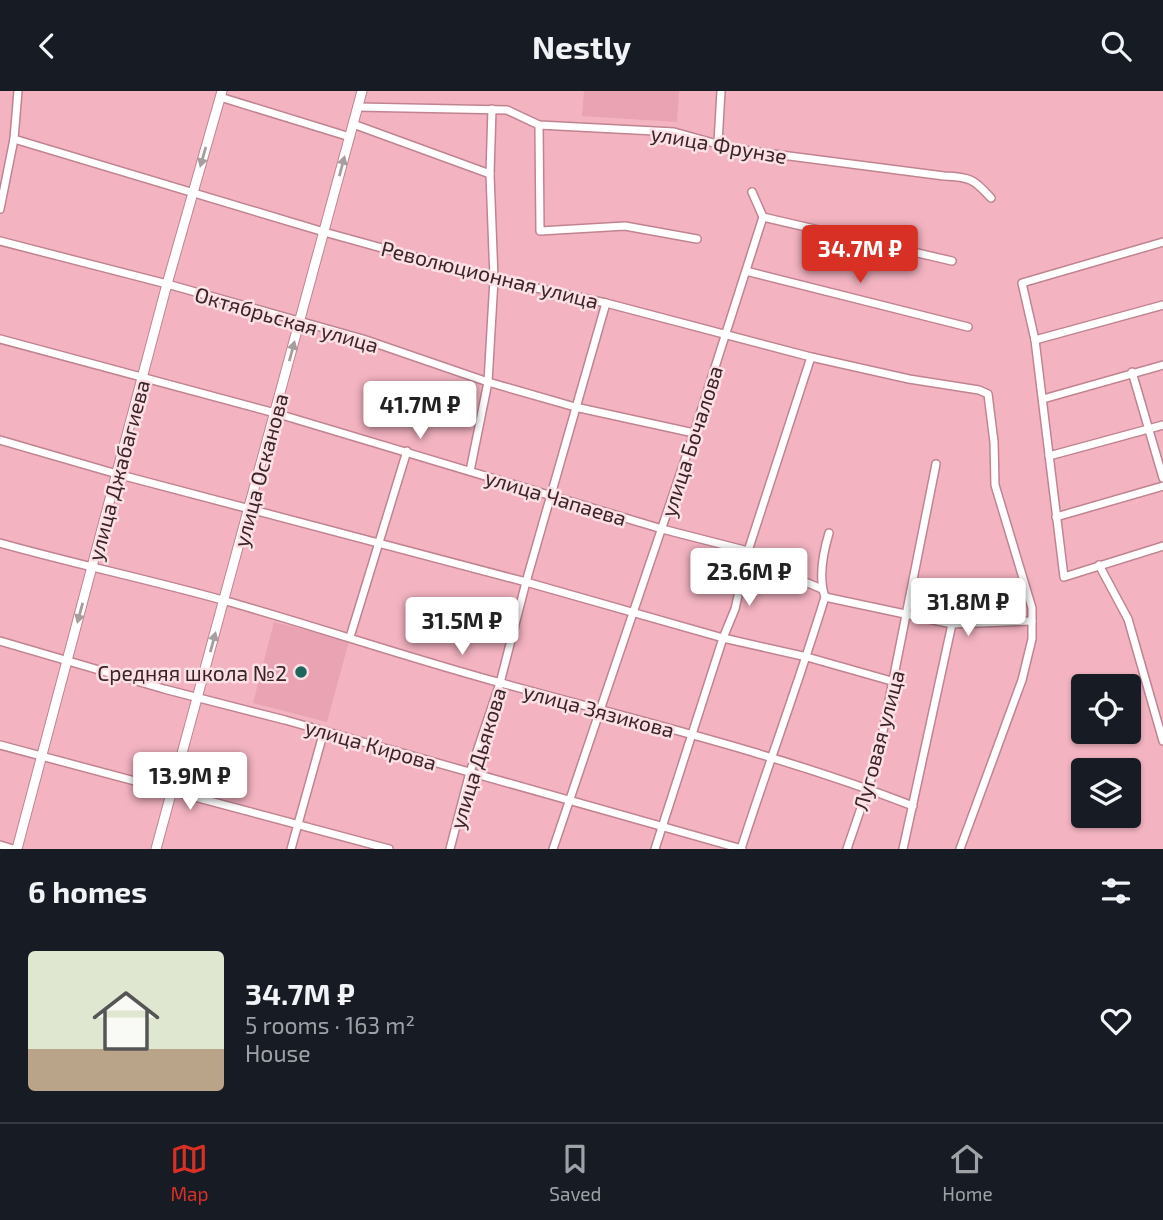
<!DOCTYPE html>
<html lang="en">
<head>
<meta charset="utf-8">
<style>
	:root { --surface:#171b24; --page:#242831; --text:#f1f3f6; --muted:#9ea1a6; --line:#363941; --accent:#d93025 }
	body { margin:0; font-family:"Exo 2",sans-serif; background:var(--page); color:var(--text); height:100vh; display:flex; flex-direction:column; font-size:26px; white-space:nowrap }
	* { box-sizing:border-box; margin:0 }
	p { font-size:23px; color:var(--muted) }
	.icon { flex:none; width:38px; height:38px; fill:none; stroke:currentColor; stroke-width:2; stroke-linecap:round; stroke-linejoin:round }
	.map { position:relative; height:758px; overflow:hidden }
	.details { display:flex; flex-direction:column; background:var(--surface); flex:1 }
	.details>* { flex:none }
	.fabs { position:absolute; left:1071px; top:583px; display:grid; gap:14px }
	.fabs a { display:grid; place-items:center; width:70px; height:70px; border-radius:7px; background:var(--surface); box-shadow:0 2px 5px #0004; font-size:35px }
	.price { position:absolute; translate:-50% -60px; padding:0 16px; border-radius:7px; background:#fff; color:#222; font-size:23px; line-height:46px; filter:drop-shadow(0 2px 4px #0008) }
	.price::after { content:''; position:absolute; left:50%; top:42px; width:21px; height:16px; margin-left:-10px; background:inherit; clip-path:polygon(0 0,100% 0,50% 100%) }
	.price.on { background:var(--accent); color:#fff }
	ul { padding:0; list-style:none }
	li { display:flex; align-items:center; gap:21px; height:175px; padding:0 28px }
	li+li { border-top:2px solid var(--line) }
	li span { display:grid; place-items:center; flex:none; width:196px; height:140px; border-radius:7px; color:#555 }
	li>.icon { margin-inline-start:auto }
	span .icon { width:84px; height:84px; fill:#fffc; stroke-width:1 }
	li b { font-size:30px }
	h2 { display:flex; justify-content:space-between; align-items:center; height:84px; padding:0 28px; font-size:30px }
	header { display:flex; justify-content:space-between; align-items:center; height:91px; padding:0 28px; background:var(--surface); font-size:32px; font-weight:700 }
	.tabs { display:flex; justify-content:space-around; align-items:center; height:98px; border-top:2px solid var(--line); background:var(--surface); font-size:19px; color:var(--muted) }
	.tabs a { display:grid; justify-items:center; gap:4px }
	.tabs .on { color:var(--accent) }
	.map>svg:first-child { display:block }
	.built { fill:#e9a3b2 }
	.lines { fill:none; stroke-linecap:round; stroke-linejoin:round }
	.minor-casing { stroke:#c08491; stroke-width:10 }
	.major-casing { stroke:#c08491; stroke-width:11 }
	.minor { stroke:#fff; stroke-width:7 }
	.major { stroke:#fff; stroke-width:9 }
	.oneway { fill:#a79c9e }
	.poi-dot { fill:#1c665e; stroke:#fbe0e5; stroke-width:2.5 }
	.labels { text-anchor:middle; dominant-baseline:central; stroke-width:5; stroke-linejoin:round; paint-order:stroke }
	.street-label { font-size:21px; fill:#3b2328; stroke:#fbe0e5 }
	.poi-label { font-size:21px; fill:#3b2328; stroke:#fbe0e5; text-anchor:end }
</style>
</head>
<body>
<header><svg class="icon" aria-label="back" viewBox="0 0 24 24"><path d="M15 5l-7 7 7 7"/></svg>Nestly<svg class="icon" aria-label="search" viewBox="0 0 24 24"><circle cx="10" cy="10" r="6"/><path d="M15 15l6 6"/></svg></header>
<div class="map">
<svg width="1163" height="758" viewBox="0 0 1163 758">
	<rect width="100%" height="100%" fill="#f3b3c1"/>
	<g class="built">
		<polygon points="584,0 679,0 677,31 582,25"/>
		<polygon points="274,531 349,550 327,631 253,612"/>
	</g>
	<g class="lines">
		<defs>
			<g id="minor">
				<polyline points="220,6 350,46"/>
				<path d="M357,16l150,3 32,15 135,7 61,17 209,27c26,1 30,3 47,22"/>
				<polyline points="353,33 490,83"/>
				<polyline points="539,34 540,140 625,135 697,148"/>
				<polyline points="14,48 324,141 494,188 606,212 811,266 909,288 979,299 988,303 994,351 995,394 1032,517 1032,548 1022,589 960,758"/>
				<polyline points="718,52 721,0"/>
				<polyline points="0,118 14,48 18,0"/>
				<polyline points="763,126 952,170"/>
				<polyline points="0,150 167,193 363,248 488,291 575,316 694,342"/>
				<polyline points="1163,151 1022,192 1035,249 1064,486 1163,455"/>
				<polyline points="746,180 968,236"/>
				<polyline points="0,248 275,322 662,438 748,460 774,478 822,498"/>
				<polyline points="1035,249 1163,214"/>
				<polyline points="1132,281 1163,387"/>
				<polyline points="1043,308 1163,274"/>
				<polyline points="0,349 117,383 526,491 723,547 807,566 895,591"/>
				<polyline points="1049,365 1163,334"/>
				<polyline points="470,380 488,291 494,188 490,83 492,18"/>
				<polyline points="1056,426 1163,395"/>
				<path d="M0,452c75,21 151,37 226,58 92,26 183,57 275,82 138,38 278,71 412,123"/>
				<polyline points="1099,474 1128,528 1163,650"/>
				<polyline points="825,506 952,533 1032,530"/>
				<polyline points="350,546 407,360"/>
				<polyline points="0,550 164,598 285,629 742,758"/>
				<polyline points="0,654 389,758"/>
				<polyline points="0,754 13,758"/>
				<polyline points="291,758 324,640"/>
				<polyline points="450,758 470,681 500,592 526,491 606,212"/>
				<polyline points="553,758 694,342 763,126 752,101"/>
				<polyline points="655,758 723,547 735,518 748,460 811,266"/>
				<path d="M741,758c27,-84 58,-167 84,-252 -7,-20 -2,-44 4,-64"/>
				<polyline points="847,758 877,670 936,373"/>
				<polyline points="903,758 952,533"/>
			</g>
			<g id="major">
				<polyline points="17,758 167,193 222,0"/>
				<polyline points="156,758 362,0"/>
			</g>
		</defs>
		<use href="#minor" class="minor-casing"/>
		<use href="#major" class="major-casing"/>
		<use href="#minor" class="minor"/>
		<use href="#major" class="major"/>
	</g>
	<defs><path id="oneway-solid" d="M-6-.8H1V-3.2L6.5 0L1 3.2V.8H-6Z" transform="scale(1.75)"/></defs>
	<g class="oneway">
		<use href="#oneway-solid" transform="translate(203 66) rotate(106)"/>
		<use href="#oneway-solid" transform="translate(342 75) rotate(-75)"/>
		<use href="#oneway-solid" transform="translate(292 260) rotate(-75)"/>
		<use href="#oneway-solid" transform="translate(80 522) rotate(105)"/>
		<use href="#oneway-solid" transform="translate(213 551) rotate(-75)"/>
	</g>
	<circle class="poi-dot" cx="301" cy="581" r="7"/>
	<g class="labels">
		<g class="street-label">
			<text transform="translate(719 53) rotate(10)">улица Фрунзе</text>
			<text transform="translate(490 183) rotate(14)">Революционная улица</text>
			<text transform="translate(287 228) rotate(16)">Октябрьская улица</text>
			<text transform="translate(691 350) rotate(-72)">улица Бочалова</text>
			<text transform="translate(118 379) rotate(-75)">улица Джабагиева</text>
			<text transform="translate(260 379) rotate(-75)">улица Осканова</text>
			<text transform="translate(556 406) rotate(17)">улица Чапаева</text>
			<text transform="translate(599 619) rotate(15)">улица Зязикова</text>
			<text transform="translate(878 649) rotate(-75)">Луговая улица</text>
			<text transform="translate(371 653) rotate(16)">улица Кирова</text>
			<text transform="translate(477 667) rotate(-73)">улица Дьякова</text>
		</g>
		<g class="poi-label">
			<text x="287" y="581">Средняя школа №2</text>
		</g>
	</g>
</svg>
<div class="fabs">
<a><svg class="icon" aria-label="locate" viewBox="0 0 24 24"><circle cx="12" cy="12" r="6"/><path d="M12 2v4M12 18v4M2 12h4M18 12h4"/></svg></a>
<a><svg class="icon" aria-label="layers" viewBox="0 0 24 24"><path d="M12 4l9 5-9 5-9-5zM3 14l9 5 9-5"/></svg></a>
</div>
<b class="price on" style="left:860px;top:194px">34.7M ₽</b>
<b class="price" style="left:420px;top:350px">41.7M ₽</b>
<b class="price" style="left:749px;top:517px">23.6M ₽</b>
<b class="price" style="left:968px;top:547px">31.8M ₽</b>
<b class="price" style="left:462px;top:566px">31.5M ₽</b>
<b class="price" style="left:190px;top:721px">13.9M ₽</b>
</div>
<section class="details">
<h2>6 homes<svg class="icon" aria-label="filters" viewBox="0 0 24 24"><path d="M4 7h16M4 17h16"/><circle cx="9" cy="7" r="2"/><circle cx="15" cy="17" r="2"/></svg></h2>
<ul>
<li><span style="background:linear-gradient(#dfe7d0 70%,#b9a48a 0)"><svg class="icon" aria-label="home" viewBox="0 0 24 24"><path d="M3 11l9-7 9 7M6 9v11h12V9"/></svg></span><div><b>34.7M ₽</b><p>5 rooms · 163 m²</p><p>House</p></div><svg class="icon" aria-label="heart" viewBox="0 0 24 24"><path d="M12 20l-8-8c-3-5 5-10 8-4 3-6 11-1 8 4z"/></svg></li>
</ul>
</section>
<nav class="tabs">
<a class="on"><svg class="icon" aria-label="map" viewBox="0 0 24 24"><path d="M3 6l6-2 6 2 6-2v14l-6 2-6-2-6 2zM9 4v14M15 6v14"/></svg>Map</a>
<a><svg class="icon" aria-label="saved" viewBox="0 0 24 24"><path d="M7 4h10v16l-5-4-5 4z"/></svg>Saved</a>
<a><svg class="icon" aria-label="home" viewBox="0 0 24 24"><path d="M3 11l9-7 9 7M6 9v11h12V9"/></svg>Home</a>
</nav>
</body>
</html>
